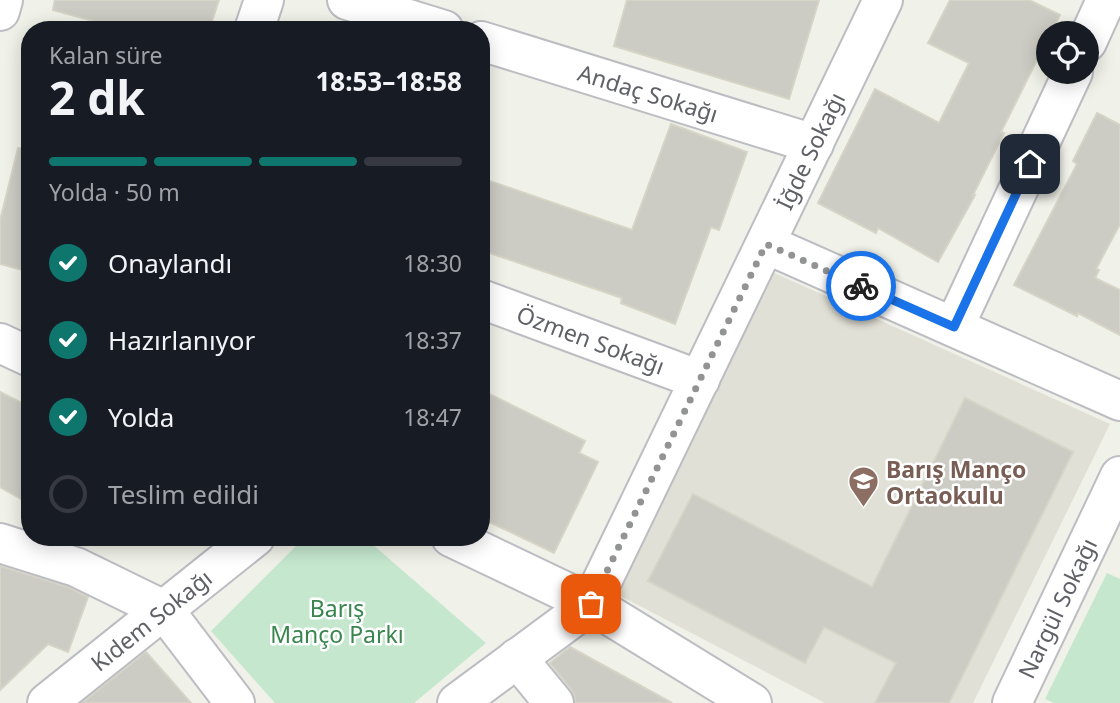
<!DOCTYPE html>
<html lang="tr">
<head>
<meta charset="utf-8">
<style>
  body { margin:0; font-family:"Noto Sans",sans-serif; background:#20242c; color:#f1f3f6; height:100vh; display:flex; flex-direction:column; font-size:26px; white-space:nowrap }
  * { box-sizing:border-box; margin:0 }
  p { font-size:23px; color:#9ea1a6 }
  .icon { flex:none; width:38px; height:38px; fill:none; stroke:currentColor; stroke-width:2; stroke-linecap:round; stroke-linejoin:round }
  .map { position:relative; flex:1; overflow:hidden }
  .details { position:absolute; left:21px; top:21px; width:469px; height:525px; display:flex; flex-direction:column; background:#171b24; border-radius:28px; box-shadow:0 4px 18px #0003 }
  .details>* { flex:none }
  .fabs { position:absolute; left:1036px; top:21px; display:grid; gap:14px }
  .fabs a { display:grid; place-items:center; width:63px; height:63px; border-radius:50%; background:#171b24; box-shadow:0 4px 18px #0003; font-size:35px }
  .pin { position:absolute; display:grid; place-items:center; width:60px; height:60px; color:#fff; margin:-30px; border-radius:14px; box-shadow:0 4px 10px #0006 }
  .courier { position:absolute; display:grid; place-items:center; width:70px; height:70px; margin:-35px; border:5px solid #1a73e8; border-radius:50%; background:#fff; color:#222; box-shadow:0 2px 9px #0007 }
  .summary em { font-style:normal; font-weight:700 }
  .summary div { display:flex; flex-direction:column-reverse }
  .summary { display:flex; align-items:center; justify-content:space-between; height:119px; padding:0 28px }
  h1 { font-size:46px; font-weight:700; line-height:52px }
  .bar { display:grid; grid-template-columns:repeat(4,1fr); gap:10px 7px; align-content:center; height:84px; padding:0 28px }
  .bar i { height:9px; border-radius:5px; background:#363941 }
  .bar .current { background:#0f766e }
  .bar p { grid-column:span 4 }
  ol { padding:0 28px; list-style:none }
  li { display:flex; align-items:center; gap:21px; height:77px }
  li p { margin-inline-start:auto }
  li .icon { padding:7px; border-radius:50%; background:#0f766e; color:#fff; stroke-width:4 }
  li:last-child { color:#9ea1a6 }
  li i { width:38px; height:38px; border:4px solid #363941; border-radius:50% }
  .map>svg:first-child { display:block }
</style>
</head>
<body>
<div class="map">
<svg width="1120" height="703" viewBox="0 0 1120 703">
  <rect width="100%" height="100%" fill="#f0f1e8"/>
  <!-- education -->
  <polygon fill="#e0e0d6" points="770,271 1110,424 973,703 825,703 617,594"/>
  <!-- green -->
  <g fill="#c5e7ce">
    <polygon points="305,537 364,537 486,643 414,703 275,703 211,631"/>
    <polygon points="1107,573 1120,579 1120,703 1054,703 1045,699"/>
  </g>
  <!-- building -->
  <g fill="#cccbc4" stroke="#d5d4c6" stroke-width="2">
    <polygon points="55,0 219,0 209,30 126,30 53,10"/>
    <polygon points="627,0 819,0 789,99 614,46"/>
    <polygon points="950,0 1029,0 1060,15 1051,33 1048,33 1048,38 1001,132 1004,133 973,195 975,195 938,262 878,228 876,233 818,203 875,89 939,123 969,63 928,43"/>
    <polygon points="1097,113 1120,125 1120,224 1096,269 1099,270 1095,278 1120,290 1120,335 1078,313 1077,316 1014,285 1077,164 1073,161"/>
    <polygon points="671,124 747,152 719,230 711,227 675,324 621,303 622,298 481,250 481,178 632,230"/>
    <polygon points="18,148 30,149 30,272 0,264 0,221"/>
    <polygon points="481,390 585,441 579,453 598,462 554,553 481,518"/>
    <polygon points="0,392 30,407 30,504 0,487"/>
    <polygon points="965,398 1073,452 949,703 875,703 896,663 824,627 805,663 648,581 693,494 872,587"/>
    <polygon points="0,566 68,587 88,597 68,652 48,644 0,690"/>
    <polygon points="570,647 672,703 575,703 575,699 571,689 550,663"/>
    <polygon points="146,652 191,703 82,703"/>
  </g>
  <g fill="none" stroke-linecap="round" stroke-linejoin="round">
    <defs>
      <g id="minor">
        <polyline points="347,0 444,30"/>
        <polyline points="0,11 3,0"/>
        <polyline points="254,30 264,0"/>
        <path id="s1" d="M481,41L814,144"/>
        <polyline points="1087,42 1106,0"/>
        <polyline points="766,244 1120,401"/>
        <path id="s2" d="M481,299L700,380"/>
        <polyline points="954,327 1073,72"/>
        <polyline points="0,343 30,357"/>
        <polyline points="451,537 591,604 752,703"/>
        <polyline points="0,543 76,567 164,610 235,703"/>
        <polyline points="517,658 554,703"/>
        <path id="s3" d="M47,703L255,537"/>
        <path id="s4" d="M457,703L591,604L883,0"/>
        <path id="s5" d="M1012,703L1120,476"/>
      </g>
    </defs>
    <!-- minor casing -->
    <use href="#minor" stroke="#bcbdc3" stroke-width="42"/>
    <!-- minor -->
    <use href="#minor" stroke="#fff" stroke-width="38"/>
  </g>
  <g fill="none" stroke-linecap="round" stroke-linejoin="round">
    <!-- done -->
    <polyline stroke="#929394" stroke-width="7" stroke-dasharray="0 12.6" points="591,604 766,244 861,286"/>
    <!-- route -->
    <polyline stroke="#1a73e8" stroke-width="9" points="861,286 954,327 1030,164"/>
  </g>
  <!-- icons -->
  <defs>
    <symbol id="school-pin" viewBox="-11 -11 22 30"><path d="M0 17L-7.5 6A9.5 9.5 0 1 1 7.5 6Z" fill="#8d6e63" stroke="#fff"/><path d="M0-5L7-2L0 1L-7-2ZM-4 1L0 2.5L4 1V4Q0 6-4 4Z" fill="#fff"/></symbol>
  </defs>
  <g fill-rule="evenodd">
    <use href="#school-pin" x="846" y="464" width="35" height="47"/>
  </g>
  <g text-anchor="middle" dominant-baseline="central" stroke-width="5" stroke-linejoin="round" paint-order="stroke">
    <!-- street labels -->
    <g font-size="23" fill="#5f6167" stroke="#fff">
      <text stroke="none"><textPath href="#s1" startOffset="175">Andaç Sokağı</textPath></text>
      <text stroke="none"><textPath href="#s4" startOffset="670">İğde Sokağı</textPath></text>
      <text stroke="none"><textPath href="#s2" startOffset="117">Özmen Sokağı</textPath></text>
      <text stroke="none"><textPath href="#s5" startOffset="105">Nargül Sokağı</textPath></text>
      <text stroke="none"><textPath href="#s3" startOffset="133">Kıdem Sokağı</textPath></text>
    </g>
    <!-- education labels -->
    <g font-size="23" font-weight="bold" fill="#785e54" stroke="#fff" text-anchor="start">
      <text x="886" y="469">Barış Manço<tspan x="886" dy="26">Ortaokulu</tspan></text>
    </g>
    <!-- park labels -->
    <g font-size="23" fill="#38854e" stroke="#fff">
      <text x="337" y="608">Barış<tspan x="337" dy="26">Manço Parkı</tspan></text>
    </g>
  </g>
</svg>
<div class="fabs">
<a><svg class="icon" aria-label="locate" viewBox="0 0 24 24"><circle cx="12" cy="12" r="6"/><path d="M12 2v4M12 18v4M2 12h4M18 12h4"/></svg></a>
</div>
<div class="pin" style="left:591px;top:604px;background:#ea580c"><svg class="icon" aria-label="bag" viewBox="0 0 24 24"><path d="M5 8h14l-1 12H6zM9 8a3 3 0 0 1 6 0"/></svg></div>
<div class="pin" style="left:1030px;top:164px;background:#1f2937"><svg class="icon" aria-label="home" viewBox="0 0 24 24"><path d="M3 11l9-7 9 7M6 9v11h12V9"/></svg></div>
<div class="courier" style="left:861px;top:286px"><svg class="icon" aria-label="bike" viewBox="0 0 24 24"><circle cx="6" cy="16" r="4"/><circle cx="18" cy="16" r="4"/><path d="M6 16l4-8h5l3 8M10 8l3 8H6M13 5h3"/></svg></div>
<section class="details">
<div class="summary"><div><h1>2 dk</h1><p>Kalan süre</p></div><em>18:53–18:58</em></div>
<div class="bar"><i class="current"></i><i class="current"></i><i class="current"></i><i></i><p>Yolda · 50 m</p></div>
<ol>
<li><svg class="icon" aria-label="check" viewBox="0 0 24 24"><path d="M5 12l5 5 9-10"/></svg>Onaylandı<p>18:30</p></li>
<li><svg class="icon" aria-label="check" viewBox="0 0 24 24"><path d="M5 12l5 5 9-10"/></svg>Hazırlanıyor<p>18:37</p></li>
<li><svg class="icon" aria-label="check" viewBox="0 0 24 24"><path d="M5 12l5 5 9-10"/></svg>Yolda<p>18:47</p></li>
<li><i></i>Teslim edildi</li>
</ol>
</section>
</div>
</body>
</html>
